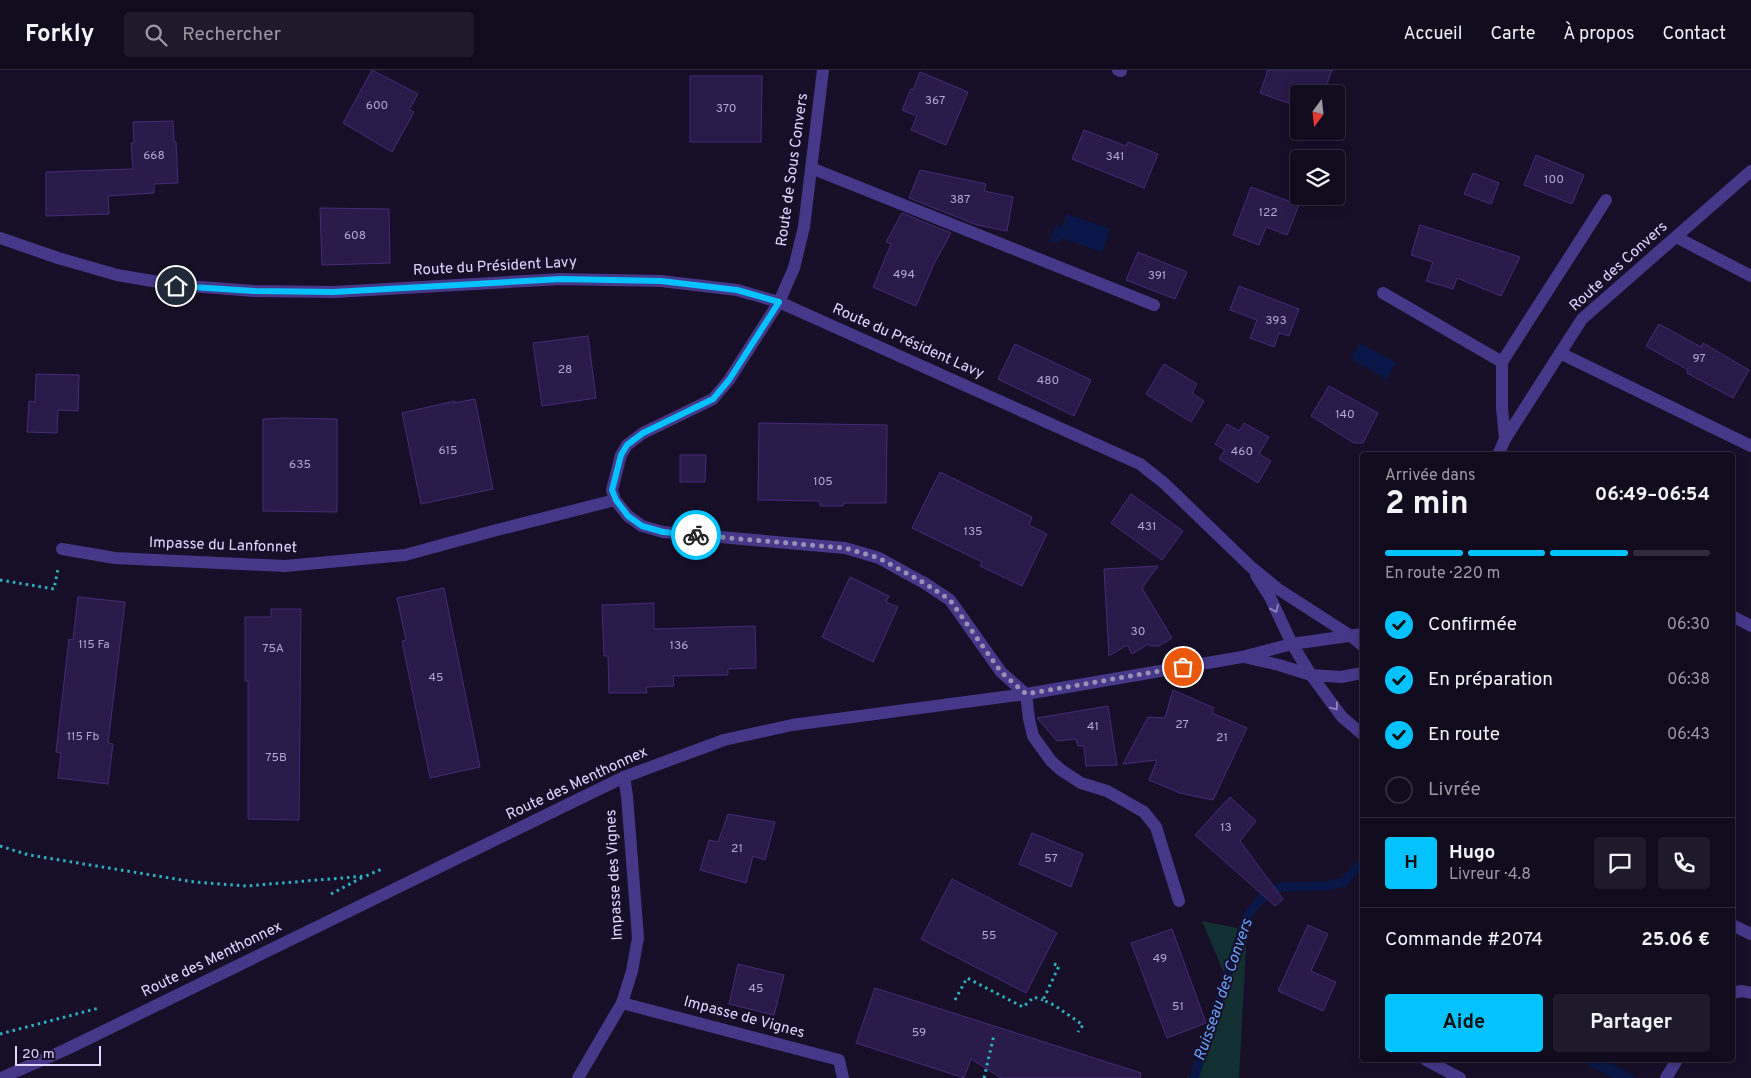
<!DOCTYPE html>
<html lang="fr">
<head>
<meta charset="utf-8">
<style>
  body { margin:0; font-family:Overpass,sans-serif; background:#1e192b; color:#f1f3f6; height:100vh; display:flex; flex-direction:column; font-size:19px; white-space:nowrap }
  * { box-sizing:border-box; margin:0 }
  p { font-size:16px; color:#9c9ba4 }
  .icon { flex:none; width:28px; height:28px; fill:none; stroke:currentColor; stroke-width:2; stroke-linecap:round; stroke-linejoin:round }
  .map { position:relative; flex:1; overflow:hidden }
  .panel { position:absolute; left:1360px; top:382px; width:375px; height:610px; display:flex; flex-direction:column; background:#110b1e; border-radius:5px; box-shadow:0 2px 12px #0003,0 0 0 1px #302b3c }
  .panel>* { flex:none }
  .needle { width:32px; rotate:195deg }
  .fabs { position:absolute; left:1290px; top:15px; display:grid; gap:10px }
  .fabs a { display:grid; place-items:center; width:55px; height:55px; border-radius:5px; background:#110b1e; box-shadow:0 2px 12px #0003,0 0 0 1px #302b3c; font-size:25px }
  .scale { position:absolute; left:15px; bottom:12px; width:86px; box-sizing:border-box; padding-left:5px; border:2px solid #e0d6ff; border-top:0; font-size:14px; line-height:18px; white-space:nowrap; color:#e0d6ff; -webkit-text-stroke:4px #170f28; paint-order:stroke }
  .pin { position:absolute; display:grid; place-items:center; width:42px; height:42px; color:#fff; margin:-21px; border:2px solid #fff; border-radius:50%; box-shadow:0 1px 5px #0007 }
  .courier { position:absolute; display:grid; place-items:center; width:50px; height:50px; margin:-25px; border:4px solid #02c3ff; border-radius:50%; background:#fff; color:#222; box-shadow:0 1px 6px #0007 }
  .overview em { font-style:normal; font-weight:700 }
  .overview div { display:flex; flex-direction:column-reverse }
  .overview { display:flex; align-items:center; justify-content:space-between; height:85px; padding:0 25px }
  h1 { font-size:32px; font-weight:700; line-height:38px }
  .bar { display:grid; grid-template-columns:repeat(4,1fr); gap:8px 5px; align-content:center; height:60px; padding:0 25px }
  .bar i { height:6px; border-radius:4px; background:#302b3c }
  .bar .on { background:#02c3ff }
  .bar p { grid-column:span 4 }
  .line { display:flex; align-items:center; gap:12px; padding:0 25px; border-top:1px solid #302b3c }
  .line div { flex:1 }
  .round { display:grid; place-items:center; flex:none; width:52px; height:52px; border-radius:5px; background:#1e192b }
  ol { padding:0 25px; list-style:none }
  li { display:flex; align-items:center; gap:15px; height:55px }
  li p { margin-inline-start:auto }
  li .icon { padding:5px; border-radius:50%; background:#02c3ff; color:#111; stroke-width:4 }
  li:last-child { color:#9c9ba4 }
  li i { width:28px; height:28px; border:2px solid #302b3c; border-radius:50% }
  .cta { display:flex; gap:10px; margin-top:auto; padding:10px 25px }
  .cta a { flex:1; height:58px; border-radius:5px; background:#02c3ff; color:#111; font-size:20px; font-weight:700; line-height:58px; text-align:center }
  .cta a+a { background:#1e192b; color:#f1f3f6 }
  header { display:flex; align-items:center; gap:30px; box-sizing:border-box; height:70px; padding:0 25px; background:#110b1e; border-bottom:1px solid #302b3c }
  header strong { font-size:24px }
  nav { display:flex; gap:28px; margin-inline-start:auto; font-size:18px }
  .search { width:350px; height:45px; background:#1e192b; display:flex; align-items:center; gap:12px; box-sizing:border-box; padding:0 18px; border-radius:5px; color:#9c9ba4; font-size:19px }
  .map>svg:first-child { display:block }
</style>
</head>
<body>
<header>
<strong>Forkly</strong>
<div class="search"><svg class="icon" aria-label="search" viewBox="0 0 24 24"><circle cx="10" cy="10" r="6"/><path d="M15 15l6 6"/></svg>Rechercher</div>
<nav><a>Accueil</a><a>Carte</a><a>À propos</a><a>Contact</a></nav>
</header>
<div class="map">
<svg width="1751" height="1008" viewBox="0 0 1751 1008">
  <rect width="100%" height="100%" fill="#170f28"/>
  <!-- green -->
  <polygon fill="#122f32" points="1202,851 1247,860 1239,1008 1187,1008 1193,1004 1212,956 1227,910"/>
  <!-- water -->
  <g fill="#081747">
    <polygon points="1067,144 1110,159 1102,182 1061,168 1058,173 1050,171 1056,155 1062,157"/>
    <polygon points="1360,273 1396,293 1387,309 1351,289"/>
    <polygon points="1579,990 1604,990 1635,1006 1633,1008 1613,1008"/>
  </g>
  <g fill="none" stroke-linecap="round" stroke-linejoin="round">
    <!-- stream -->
    <polyline stroke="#081747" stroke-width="9" points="1194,1008 1247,846 1261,829 1279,817 1325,816 1344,812 1362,793"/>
  </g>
  <!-- building -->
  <g fill="#2a1a4a" stroke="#452b77">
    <polygon points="372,0 418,24 409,40 414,42 392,82 343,53"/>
    <polygon points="1268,0 1332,0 1323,24 1299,24 1299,37 1260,23"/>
    <polygon points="920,2 968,22 946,75 911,60 917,46 902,40 911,19 913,20"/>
    <polygon points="690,6 762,6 761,72 690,72"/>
    <polygon points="173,51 174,71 176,72 178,113 154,114 154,123 108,126 109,144 46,146 46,102 133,99 131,73 134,73 133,52"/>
    <polygon points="1084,60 1126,76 1128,72 1158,84 1144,118 1072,89"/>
    <polygon points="1536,85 1584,105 1572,134 1524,115"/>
    <polygon points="920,100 986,114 984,121 1013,127 1007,161 977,155 909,128"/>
    <polygon points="1473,103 1499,113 1491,134 1464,124"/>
    <polygon points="1251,117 1299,135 1287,165 1266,157 1259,175 1233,165"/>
    <polygon points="320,138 389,139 390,193 322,195"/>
    <polygon points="902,143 951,163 934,194 916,236 873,217 891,174 886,172"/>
    <polygon points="1420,155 1520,187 1501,226 1457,208 1453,219 1426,211 1433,192 1411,185"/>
    <polygon points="1138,182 1187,202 1175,229 1126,210"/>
    <polygon points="1239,216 1299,239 1289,266 1279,263 1274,277 1250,268 1257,250 1230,240"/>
    <polygon points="1659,254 1701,277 1703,273 1749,300 1733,328 1687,303 1688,300 1646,276"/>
    <polygon points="588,266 596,328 542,336 533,273"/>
    <polygon points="1015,274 1091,310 1074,346 998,309"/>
    <polygon points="1164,294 1197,314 1192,323 1204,331 1191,352 1146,324"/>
    <polygon points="36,304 79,305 78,341 58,340 57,363 27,362 29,331 35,332"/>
    <polygon points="1329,316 1378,343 1363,373 1354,373 1311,346"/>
    <polygon points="475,329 493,419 421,434 402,343 455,331 454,333"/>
    <polygon points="284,348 337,349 337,442 263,441 263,349"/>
    <polygon points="759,353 887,355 886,433 844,433 843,436 820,436 820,431 758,430"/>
    <polygon points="1244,353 1269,367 1259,384 1271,391 1258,413 1219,389 1225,380 1215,374 1227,354 1239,361"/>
    <polygon points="680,385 706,385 705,412 680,412"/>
    <polygon points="940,402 1032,447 1029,455 1047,464 1022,516 980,496 982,492 912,458"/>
    <polygon points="1131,424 1183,461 1162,490 1111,453"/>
    <polygon points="1158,496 1142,518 1172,568 1159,576 1150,576 1148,574 1132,584 1127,575 1109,586 1104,499"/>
    <polygon points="850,507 889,526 886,532 898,537 873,592 822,567"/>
    <polygon points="444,518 480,697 430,708 402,571 406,570 397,528"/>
    <polygon points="78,527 125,532 108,673 113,674 108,714 58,708 61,683 56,682 69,569 73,570"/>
    <polygon points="654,533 654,559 755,556 756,598 728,599 728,605 673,606 674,616 646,617 647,623 609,623 608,586 604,586 602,535"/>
    <polygon points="271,539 301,539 299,750 248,749 248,611 245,611 245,547 271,547"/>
    <polygon points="1173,620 1214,638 1212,643 1247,658 1213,730 1180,723 1149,710 1157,690 1123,694 1148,647 1165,648"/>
    <polygon points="1108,636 1117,695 1086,696 1084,676 1078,676 1076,669 1057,671 1037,648"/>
    <polygon points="1230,727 1256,751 1240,771 1283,829 1275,836 1195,765"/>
    <polygon points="728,744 775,752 765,790 753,786 746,813 700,800 709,770 718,772"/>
    <polygon points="1032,763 1083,784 1071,817 1019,794"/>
    <polygon points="952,809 1057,863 1026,923 921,869"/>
    <polygon points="1308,855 1328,864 1311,901 1336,912 1323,941 1278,921"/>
    <polygon points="1172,859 1206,953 1167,968 1131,873"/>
    <polygon points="738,894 784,905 774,945 729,934"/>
    <polygon points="875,918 1141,1003 1140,1008 1001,1008 971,989 964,1008 856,973"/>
  </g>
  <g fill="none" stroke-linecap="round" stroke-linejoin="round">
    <!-- path -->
    <g stroke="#2bb2be" stroke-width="3" stroke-dasharray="2.5 4" stroke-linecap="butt">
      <polyline points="0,510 54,519 58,499"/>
      <polyline points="0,776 29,785 194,812 246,816 366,806 384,798"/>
      <polyline points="331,824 363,807"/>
      <polyline points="1054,894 1059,896 1043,930 1054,935 1083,955 1078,962"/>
      <polyline points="955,930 967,908 1023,937 1034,927 1043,930"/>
      <polyline points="0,964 99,938"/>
      <polyline points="984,1008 994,965"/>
    </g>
    <!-- minor -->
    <g stroke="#463889" stroke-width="12">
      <polyline points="823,0 804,157 794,198 779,232 729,310 713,329 643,363 627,375 621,385 612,420 615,430 628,446 642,456 663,462 845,478 879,488 926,514 950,530 1001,602 1026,624 1029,649 1033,666 1051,691 1061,700 1081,713 1107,721 1144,742 1156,757 1179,831"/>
      <polyline points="1118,0 1121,1"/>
      <polyline points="811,98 1154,235"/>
      <polyline points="1676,167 1751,206"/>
      <polyline points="0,168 58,188 117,205 176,215 254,221 334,222 561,209 661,211 737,220 779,232 1140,394 1164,413 1251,497 1278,519 1351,566 1362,575"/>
      <polyline points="1383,223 1502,292 1502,338 1505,369"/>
      <polyline points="1560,283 1751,376"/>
      <polyline points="1502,292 1606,130"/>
      <polyline points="1498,385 1505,369 1582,249 1751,101"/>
      <polyline points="62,479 115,488 285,496 405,485 493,461 615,430"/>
      <polyline points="1256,505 1270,527 1292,574 1311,605 1342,647 1362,664"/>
      <polyline points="1732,546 1751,556"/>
      <polyline points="1244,587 1279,595 1311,605 1341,607 1362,603"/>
      <polyline points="1732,855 1751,864"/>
      <polyline points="1732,923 1742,921 1751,923"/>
      <polyline points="622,933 839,990 843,1008"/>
      <polyline points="1426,990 1460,1008"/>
      <polyline points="1,1008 67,979 624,707 724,670 792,655 1026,624 1242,587 1292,574 1362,564"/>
      <polyline points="578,1008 622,933 632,901 638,868 627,726 624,707"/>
      <polyline points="1666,1008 1677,990"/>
    </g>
  </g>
  <!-- one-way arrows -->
  <defs><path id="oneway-chevron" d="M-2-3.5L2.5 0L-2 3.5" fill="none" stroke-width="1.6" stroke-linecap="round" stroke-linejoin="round" transform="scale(1.25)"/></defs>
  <g stroke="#8b7fbe">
    <use href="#oneway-chevron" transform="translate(1275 539) rotate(65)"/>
    <use href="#oneway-chevron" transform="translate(1335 637) rotate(53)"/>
  </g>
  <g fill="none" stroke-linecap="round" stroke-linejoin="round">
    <!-- done -->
    <polyline stroke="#9a90b4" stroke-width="5" stroke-dasharray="0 9" points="696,465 845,478 879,488 926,514 950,530 1001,602 1026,624 1183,597"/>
    <!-- route -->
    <polyline stroke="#02c3ff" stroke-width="6" points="176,216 254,221 334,222 561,209 661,211 737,220 779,232 729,310 713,329 643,363 627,375 621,385 612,420 616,430 628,446 642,456 663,462 696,465"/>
  </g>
  <g text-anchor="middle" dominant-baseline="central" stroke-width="4" stroke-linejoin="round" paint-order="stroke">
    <!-- number labels -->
    <g font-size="12" fill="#b2a7d2">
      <text x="935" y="31">367</text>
      <text x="377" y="36">600</text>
      <text x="726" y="39">370</text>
      <text x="154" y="86">668</text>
      <text x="1115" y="87">341</text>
      <text x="1554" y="110">100</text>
      <text x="960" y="130">387</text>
      <text x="1268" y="143">122</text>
      <text x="355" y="166">608</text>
      <text x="904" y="205">494</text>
      <text x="1157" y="206">391</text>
      <text x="1276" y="251">393</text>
      <text x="1699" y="289">97</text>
      <text x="565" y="300">28</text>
      <text x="1048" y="311">480</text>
      <text x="1345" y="345">140</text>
      <text x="448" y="381">615</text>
      <text x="1242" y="382">460</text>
      <text x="300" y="395">635</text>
      <text x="823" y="412">105</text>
      <text x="1147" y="457">431</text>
      <text x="973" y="462">135</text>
      <text x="1138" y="562">30</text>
      <text x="94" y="575">115 Fa</text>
      <text x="679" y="576">136</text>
      <text x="273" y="579">75A</text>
      <text x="436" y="608">45</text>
      <text x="1182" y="655">27</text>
      <text x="1093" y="657">41</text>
      <text x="83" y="667">115 Fb</text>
      <text x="1222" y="668">21</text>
      <text x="276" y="688">75B</text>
      <text x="1226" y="758">13</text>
      <text x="737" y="779">21</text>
      <text x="1051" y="789">57</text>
      <text x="989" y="866">55</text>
      <text x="1160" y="889">49</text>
      <text x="756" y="919">45</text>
      <text x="1178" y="937">51</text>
      <text x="919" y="963">59</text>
    </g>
    <!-- street labels -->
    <g font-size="15" fill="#e0d6ff" stroke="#170f28">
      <text transform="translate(793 100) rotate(-82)">Route de Sous Convers</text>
      <text transform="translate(495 197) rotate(-3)">Route du Président Lavy</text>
      <text transform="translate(1619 197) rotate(-42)">Route des Convers</text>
      <text transform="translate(908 272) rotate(24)">Route du Président Lavy</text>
      <text transform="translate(223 476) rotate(2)">Impasse du Lanfonnet</text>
      <text transform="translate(577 714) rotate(-25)">Route des Menthonnex</text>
      <text transform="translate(615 805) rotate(-93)">Impasse des Vignes</text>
      <text transform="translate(212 890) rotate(-26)">Route des Menthonnex</text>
      <text transform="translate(744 948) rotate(15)">Impasse de Vignes</text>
    </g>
    <!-- water labels -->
    <g font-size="16" font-style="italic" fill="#64a2ff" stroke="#170f28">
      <text transform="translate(1224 920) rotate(-71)">Ruisseau des Convers</text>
    </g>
  </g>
</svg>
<div class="fabs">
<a><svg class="needle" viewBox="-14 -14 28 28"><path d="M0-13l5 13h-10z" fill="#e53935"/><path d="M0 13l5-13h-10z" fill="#9c9ba4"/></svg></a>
<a><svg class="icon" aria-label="layers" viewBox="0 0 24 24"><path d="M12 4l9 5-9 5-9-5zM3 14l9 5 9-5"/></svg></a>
</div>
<div class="scale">20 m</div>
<div class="pin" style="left:1183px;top:597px;background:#ea580c"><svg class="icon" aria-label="bag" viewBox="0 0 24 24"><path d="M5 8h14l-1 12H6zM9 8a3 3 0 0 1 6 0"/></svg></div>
<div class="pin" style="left:176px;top:216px;background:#1f2937"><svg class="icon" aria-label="home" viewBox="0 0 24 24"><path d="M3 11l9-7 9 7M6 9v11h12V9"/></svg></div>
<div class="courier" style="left:696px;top:465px"><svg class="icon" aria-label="bike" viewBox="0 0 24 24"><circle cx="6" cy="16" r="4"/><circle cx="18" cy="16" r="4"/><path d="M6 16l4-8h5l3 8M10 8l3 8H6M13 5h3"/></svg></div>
<section class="panel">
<div class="overview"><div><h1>2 min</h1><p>Arrivée dans</p></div><em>06:49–06:54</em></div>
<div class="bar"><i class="on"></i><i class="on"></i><i class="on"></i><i></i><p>En route · 220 m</p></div>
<ol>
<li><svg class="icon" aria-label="check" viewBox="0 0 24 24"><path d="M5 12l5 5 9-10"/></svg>Confirmée<p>06:30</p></li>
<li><svg class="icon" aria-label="check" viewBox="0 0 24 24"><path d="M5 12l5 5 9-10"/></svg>En préparation<p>06:38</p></li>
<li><svg class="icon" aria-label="check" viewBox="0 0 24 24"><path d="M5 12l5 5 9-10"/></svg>En route<p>06:43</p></li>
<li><i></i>Livrée</li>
</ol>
<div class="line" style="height:90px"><b class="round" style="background:#02c3ff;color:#111">H</b><div><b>Hugo</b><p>Livreur · 4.8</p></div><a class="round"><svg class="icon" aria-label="chat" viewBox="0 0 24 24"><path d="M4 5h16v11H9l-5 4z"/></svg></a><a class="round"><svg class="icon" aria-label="phone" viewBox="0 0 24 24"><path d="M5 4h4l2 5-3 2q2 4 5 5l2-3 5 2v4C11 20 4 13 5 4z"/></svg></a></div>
<div class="line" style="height:65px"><div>Commande #2074</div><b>25.06 €</b></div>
<div class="cta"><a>Aide</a><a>Partager</a></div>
</section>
</div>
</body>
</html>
